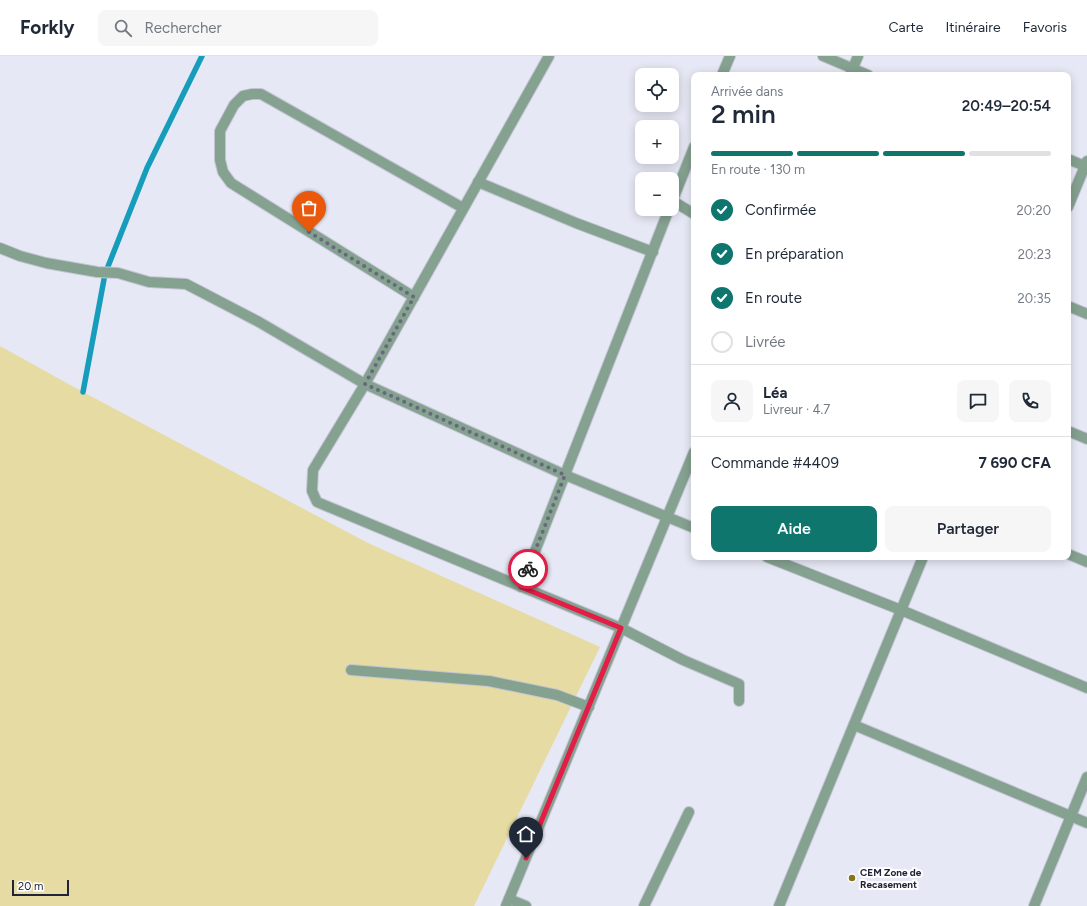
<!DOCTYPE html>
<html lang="fr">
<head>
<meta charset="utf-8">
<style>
  body { margin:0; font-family:Figtree,sans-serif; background:#f6f6f7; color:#1f2937; height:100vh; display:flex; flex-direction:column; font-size:15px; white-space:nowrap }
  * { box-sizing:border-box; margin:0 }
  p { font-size:13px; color:#747a83 }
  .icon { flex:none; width:22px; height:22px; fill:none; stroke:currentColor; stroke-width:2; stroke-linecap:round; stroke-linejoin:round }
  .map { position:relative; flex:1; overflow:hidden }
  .sheet { position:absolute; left:691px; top:16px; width:380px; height:488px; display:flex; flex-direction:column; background:#fff; border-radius:8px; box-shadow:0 2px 10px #0003 }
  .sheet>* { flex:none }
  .fabs { position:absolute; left:635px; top:12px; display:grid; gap:8px }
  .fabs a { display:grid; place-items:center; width:44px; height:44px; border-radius:8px; background:#fff; box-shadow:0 2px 10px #0003; font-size:20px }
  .scale { position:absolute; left:12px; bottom:10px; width:57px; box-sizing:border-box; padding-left:4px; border:2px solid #21233a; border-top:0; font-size:11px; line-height:14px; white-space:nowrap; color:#21233a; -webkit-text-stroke:3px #fff; paint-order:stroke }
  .pin { position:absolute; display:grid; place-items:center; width:34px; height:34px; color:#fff; margin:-41px -17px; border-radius:50% 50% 50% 0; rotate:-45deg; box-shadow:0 0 4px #0007 }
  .pin .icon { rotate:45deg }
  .courier { position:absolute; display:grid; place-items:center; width:40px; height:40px; margin:-20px; border:3px solid #e11d48; border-radius:50%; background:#fff; color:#222; box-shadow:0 1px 5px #0007 }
  .summary em { font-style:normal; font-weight:600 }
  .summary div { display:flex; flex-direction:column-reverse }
  .summary { display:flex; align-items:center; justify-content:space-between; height:68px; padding:0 20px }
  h1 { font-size:26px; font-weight:600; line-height:30px }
  .bar { display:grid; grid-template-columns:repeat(4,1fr); gap:6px 4px; align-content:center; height:48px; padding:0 20px }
  .bar i { height:5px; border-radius:3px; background:#e0e1e3 }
  .bar .on { background:#0f766e }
  .bar p { grid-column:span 4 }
  .line { display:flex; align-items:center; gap:10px; padding:0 20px; border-top:1px solid #e0e1e3 }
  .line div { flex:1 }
  .round { display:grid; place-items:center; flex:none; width:42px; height:42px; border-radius:8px; background:#f6f6f7 }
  ol { padding:0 20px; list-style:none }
  li { display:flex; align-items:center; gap:12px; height:44px }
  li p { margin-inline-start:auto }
  li .icon { padding:4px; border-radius:50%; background:#0f766e; color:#fff; stroke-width:4 }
  li:last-child { color:#747a83 }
  li i { width:22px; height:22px; border:2px solid #e0e1e3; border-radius:50% }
  .button { display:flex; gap:8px; margin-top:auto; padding:8px 20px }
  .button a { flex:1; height:46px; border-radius:8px; background:#0f766e; color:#fff; font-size:16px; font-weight:600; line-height:46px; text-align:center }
  .button a+a { background:#f6f6f7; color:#1f2937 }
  header { display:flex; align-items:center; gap:24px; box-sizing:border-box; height:56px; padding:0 20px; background:#fff; border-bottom:1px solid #e0e1e3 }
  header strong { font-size:19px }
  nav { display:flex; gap:22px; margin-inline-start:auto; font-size:14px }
  .search { width:280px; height:36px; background:#f6f6f7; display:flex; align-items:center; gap:10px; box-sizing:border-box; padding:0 14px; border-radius:8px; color:#747a83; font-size:15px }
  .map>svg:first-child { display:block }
</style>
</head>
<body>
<header>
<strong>Forkly</strong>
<div class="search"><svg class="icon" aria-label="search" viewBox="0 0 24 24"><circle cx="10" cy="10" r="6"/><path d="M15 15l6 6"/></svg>Rechercher</div>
<nav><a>Carte</a><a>Itinéraire</a><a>Favoris</a></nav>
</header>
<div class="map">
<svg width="1087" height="850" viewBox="0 0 1087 850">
  <rect width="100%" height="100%" fill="#e6e8f5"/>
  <!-- green -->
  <polygon fill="#e6dba2" points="0,290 83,336 368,487 600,591 474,850 0,850"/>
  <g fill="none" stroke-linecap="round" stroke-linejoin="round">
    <!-- stream -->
    <polyline stroke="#159dbb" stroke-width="5.5" points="83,336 105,218 147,112 202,0"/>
    <defs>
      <polyline id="lane" points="351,614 489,625 557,639 589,651"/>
      <g id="street">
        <polyline points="549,0 365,328 313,414 312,435 317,446 621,572 683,604 739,628 739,645"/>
        <polyline points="823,0 868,19"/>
        <polyline points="722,19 730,0"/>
        <polyline points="850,19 858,0"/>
        <polyline points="1068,103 1087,111"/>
        <polyline points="478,126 576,167 653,196"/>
        <polyline points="673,145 694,158"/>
        <polyline points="672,146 694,91"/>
        <polyline points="1068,151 1087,105"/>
        <polyline points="0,192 20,200 46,207 97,216 118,217 149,226 186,228 259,266 365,328 565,419 694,472"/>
        <polyline points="414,241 231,127 223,116 220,104 220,75 234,49 243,40 252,38 261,38 463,152"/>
        <polyline points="1068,250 1087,258"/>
        <polyline points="1068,375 1087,383"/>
        <polyline points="1068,498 1087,506"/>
        <polyline points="767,501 901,554 1087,632"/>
        <polyline points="521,531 669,153"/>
        <polyline points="854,669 1087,767"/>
        <polyline points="509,843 526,850"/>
        <polyline points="506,850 694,396"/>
        <polyline points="644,850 689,756"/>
        <polyline points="779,850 923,501"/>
        <polyline points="1034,850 1087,721"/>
      </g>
    </defs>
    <!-- lane casing -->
    <use href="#lane" stroke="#c3c5d3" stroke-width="12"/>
    <!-- street casing -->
    <use href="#street" stroke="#c3c5d3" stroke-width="12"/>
    <!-- lane -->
    <use href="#lane" stroke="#85a190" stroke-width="10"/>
    <!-- street -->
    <use href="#street" stroke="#85a190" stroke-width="10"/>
  </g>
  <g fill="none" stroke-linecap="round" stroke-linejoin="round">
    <!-- done -->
    <polyline stroke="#66687b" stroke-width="4" stroke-dasharray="0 7.2" points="309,176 414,241 365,328 565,419 528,513"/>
    <!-- route -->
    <polyline stroke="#e11d48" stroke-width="5" points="526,802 621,572 521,531 528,513"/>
  </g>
  <!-- markers -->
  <circle fill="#857518" stroke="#fff" stroke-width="1.5" cx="852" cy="822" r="4"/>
  <g text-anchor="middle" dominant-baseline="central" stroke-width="4" stroke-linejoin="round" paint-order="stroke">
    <!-- poi labels -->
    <g font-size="10" font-weight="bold" fill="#21233a" stroke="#fff" text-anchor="start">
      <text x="860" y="816">CEM Zone de<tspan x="860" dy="12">Recasement</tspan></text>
    </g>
  </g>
</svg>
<div class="fabs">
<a><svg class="icon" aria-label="locate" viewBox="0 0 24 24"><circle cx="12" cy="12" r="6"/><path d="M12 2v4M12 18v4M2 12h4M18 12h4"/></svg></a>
<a>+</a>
<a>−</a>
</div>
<div class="scale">20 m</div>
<div class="pin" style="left:309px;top:176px;background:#ea580c"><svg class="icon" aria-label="bag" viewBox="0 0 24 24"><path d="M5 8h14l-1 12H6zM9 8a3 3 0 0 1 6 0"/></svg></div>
<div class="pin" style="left:526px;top:802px;background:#1f2937"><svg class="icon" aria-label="home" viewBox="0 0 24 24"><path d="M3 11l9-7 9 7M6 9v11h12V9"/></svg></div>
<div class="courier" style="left:528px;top:513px"><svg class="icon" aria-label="bike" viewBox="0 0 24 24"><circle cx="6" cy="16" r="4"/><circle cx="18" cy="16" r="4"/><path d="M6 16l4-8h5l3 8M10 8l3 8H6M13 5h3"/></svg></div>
<section class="sheet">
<div class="summary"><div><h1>2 min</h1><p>Arrivée dans</p></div><em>20:49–20:54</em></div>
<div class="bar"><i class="on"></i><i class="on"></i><i class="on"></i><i></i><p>En route · 130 m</p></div>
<ol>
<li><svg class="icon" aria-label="check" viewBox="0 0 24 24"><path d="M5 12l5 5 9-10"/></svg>Confirmée<p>20:20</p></li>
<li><svg class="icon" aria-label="check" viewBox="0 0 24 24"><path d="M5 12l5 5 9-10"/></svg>En préparation<p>20:23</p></li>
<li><svg class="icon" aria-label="check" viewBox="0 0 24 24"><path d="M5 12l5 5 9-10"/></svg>En route<p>20:35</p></li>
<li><i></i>Livrée</li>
</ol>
<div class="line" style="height:72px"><a class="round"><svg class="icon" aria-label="person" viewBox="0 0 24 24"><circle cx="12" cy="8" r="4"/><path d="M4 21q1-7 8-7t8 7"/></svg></a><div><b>Léa</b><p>Livreur · 4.7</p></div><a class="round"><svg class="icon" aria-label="chat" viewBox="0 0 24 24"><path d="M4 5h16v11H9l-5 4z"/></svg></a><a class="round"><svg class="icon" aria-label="phone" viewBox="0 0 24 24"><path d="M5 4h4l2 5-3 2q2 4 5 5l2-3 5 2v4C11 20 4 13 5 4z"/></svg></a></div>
<div class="line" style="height:52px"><div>Commande #4409</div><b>7 690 CFA</b></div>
<div class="button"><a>Aide</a><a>Partager</a></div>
</section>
</div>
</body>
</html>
